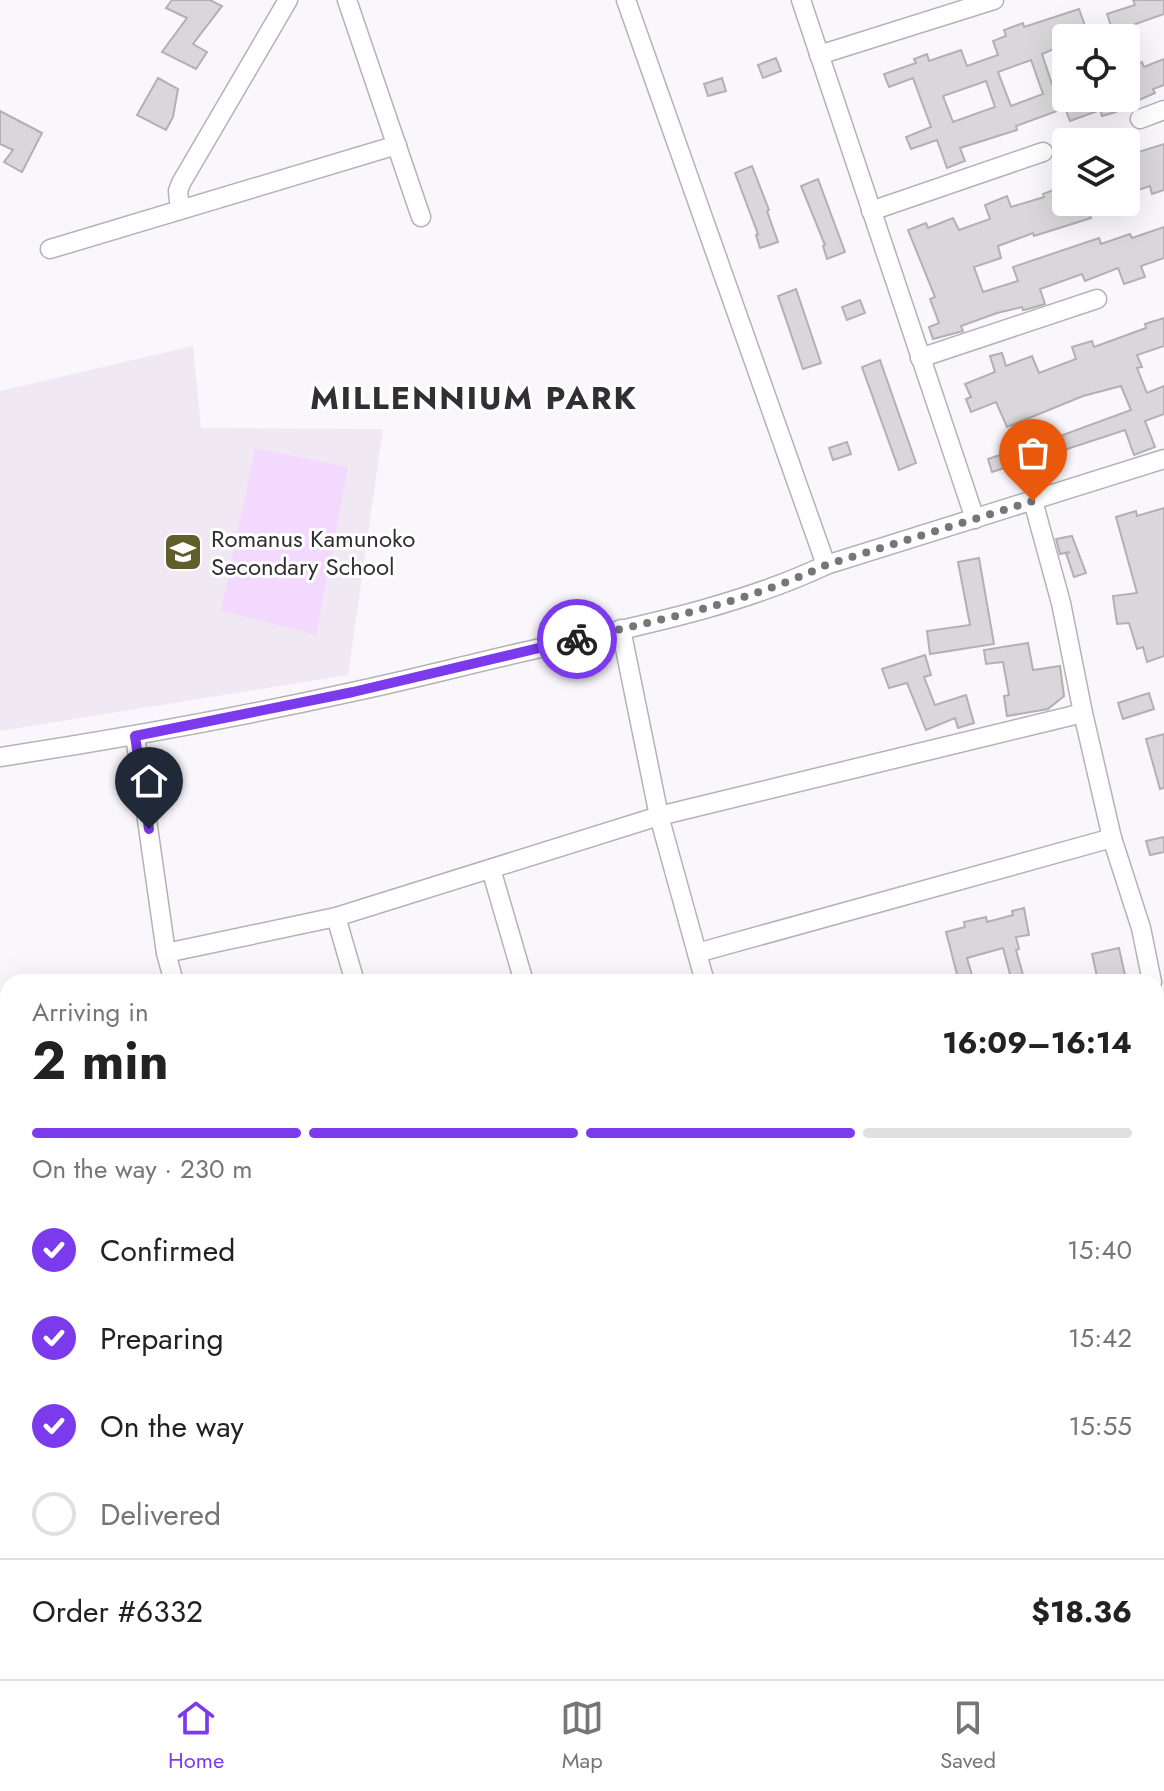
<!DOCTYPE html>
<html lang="en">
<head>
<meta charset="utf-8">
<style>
  body { margin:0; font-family:Jost,sans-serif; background:#f2f2f2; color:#222; height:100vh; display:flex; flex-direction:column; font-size:30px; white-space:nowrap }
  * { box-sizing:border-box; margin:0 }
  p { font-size:26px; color:#767676 }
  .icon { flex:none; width:44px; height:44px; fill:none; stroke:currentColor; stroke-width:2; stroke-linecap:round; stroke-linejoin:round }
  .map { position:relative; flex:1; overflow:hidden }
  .drawer { position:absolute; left:0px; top:974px; width:1164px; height:706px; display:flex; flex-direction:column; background:#fff; border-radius:24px 24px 0 0; box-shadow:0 8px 32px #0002 }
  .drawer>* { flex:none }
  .controls { position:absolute; left:1052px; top:24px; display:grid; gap:16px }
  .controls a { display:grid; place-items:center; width:88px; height:88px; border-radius:8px; background:#fff; box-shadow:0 8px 32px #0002; font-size:40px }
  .pin { position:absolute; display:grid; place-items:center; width:68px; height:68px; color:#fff; margin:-82px -34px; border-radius:50% 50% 50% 0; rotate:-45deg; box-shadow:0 0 8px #0007 }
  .pin .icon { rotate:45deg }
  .courier { position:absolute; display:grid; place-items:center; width:80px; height:80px; margin:-40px; border:6px solid #7c3aed; border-radius:50%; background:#fff; color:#222; box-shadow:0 2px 10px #0007 }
  .headline em { font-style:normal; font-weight:700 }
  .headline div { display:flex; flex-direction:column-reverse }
  .headline { display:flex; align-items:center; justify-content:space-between; height:136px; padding:0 32px }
  h1 { font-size:52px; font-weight:700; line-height:60px }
  .bar { display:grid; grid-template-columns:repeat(4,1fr); gap:12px 8px; align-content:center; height:96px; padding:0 32px }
  .bar i { height:10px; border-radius:6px; background:#e0e0e0 }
  .bar .selected { background:#7c3aed }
  .bar p { grid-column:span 4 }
  .line { display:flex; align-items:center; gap:20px; padding:0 32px; border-top:2px solid #e0e0e0 }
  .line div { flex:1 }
  ol { padding:0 32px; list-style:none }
  li { display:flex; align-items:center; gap:24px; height:88px }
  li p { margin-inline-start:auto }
  li .icon { padding:8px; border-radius:50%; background:#7c3aed; color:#fff; stroke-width:4 }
  li:last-child { color:#767676 }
  li i { width:44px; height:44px; border:4px solid #e0e0e0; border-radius:50% }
  .tab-bar { display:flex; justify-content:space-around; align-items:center; height:112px; border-top:2px solid #e0e0e0; background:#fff; font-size:22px; color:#767676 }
  .tab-bar a { display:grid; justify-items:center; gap:4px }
  .tab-bar .selected { color:#7c3aed }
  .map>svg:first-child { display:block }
</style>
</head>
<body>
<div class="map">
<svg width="1164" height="1679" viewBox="0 0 1164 1679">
  <rect width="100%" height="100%" fill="#faf7fc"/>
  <!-- built -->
  <polygon fill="#f0e8f3" points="193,346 201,428 383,429 348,675 0,731 0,391"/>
  <!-- green -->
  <polygon fill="#f4d9fe" points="255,448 348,467 316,635 221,611"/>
  <!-- building -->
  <g fill="#dad7db" stroke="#b3b0b4" stroke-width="2" fill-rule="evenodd">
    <polygon points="172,0 210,0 222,6 193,44 207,52 196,69 162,52 187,18 166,8"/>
    <polygon points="1133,0 1164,0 1164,14 1113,32 1107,14 1135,5"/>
    <path d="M1079,9L1088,34L1077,38H1060L1061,43L1053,46L1054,49L1042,54L1054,90L1066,86V98H1135L1126,77V69L1142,62L1144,67L1164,59V85L1153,89L1155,93L1116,110V112L1102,116L1100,110L1070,121L1065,108L1016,126L1017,130L960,148L965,161L947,168L937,140L911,149L906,137L931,127L913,78L889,87L884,74L916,63L914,59L927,54L929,61L961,50L967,66L998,55L993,41L1006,36L1004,30L1023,23L1024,27ZM1031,60L1043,94L1011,106L998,72ZM986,81L995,107L953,122L943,96Z"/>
    <polygon points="776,58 781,71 763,78 758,65"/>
    <polygon points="158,78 178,89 173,117 166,130 137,115"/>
    <polygon points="722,78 726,91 708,96 704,84"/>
    <polygon points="0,111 42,133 22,172 4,162 13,150 0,144"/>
    <polygon points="1164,144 1164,190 1152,194 1150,186 1126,194 1126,156"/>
    <polygon points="752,166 769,210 767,211 778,242 760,248 756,235 758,234 735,173"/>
    <polygon points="818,179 845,252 827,259 823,246 825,245 801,186"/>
    <polygon points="1066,185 1066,202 1085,202 1091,218 1034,236 1033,233 998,246 1001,258 974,267 983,292 1018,281 1013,267 1099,238 1101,244 1130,234 1132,238 1164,227 1164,258 1141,266 1145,277 1124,284 1118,268 1085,281 1082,274 1040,289 1045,304 1028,309 1023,310 1022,307 997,313 961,326 963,331 933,339 929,327 939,323 930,299 935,297 908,230 926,223 928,228 953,218 959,230 990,219 985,205 1007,196 1011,207 1044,197 1043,194"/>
    <polygon points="796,289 821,363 803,369 778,296"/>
    <polygon points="860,300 865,313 847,320 842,307"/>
    <polygon points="1164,318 1164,346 1137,355 1142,367 1137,368 1147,393 1164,386 1164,414 1145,421 1155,447 1134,455 1125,430 1046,456 1041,443 1131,410 1121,386 1083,396 1007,427 996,402 971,412 966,399 971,397 965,384 995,372 990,356 1002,353 1006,366 1032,356 1039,373 1076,359 1072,347 1092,341 1094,347 1146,328 1145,324"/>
    <polygon points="880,360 916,463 899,470 862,367"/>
    <polygon points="847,442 851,454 833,460 829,448"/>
    <polygon points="1028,446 1033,459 992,472 988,459"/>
    <polygon points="1164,508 1164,656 1147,662 1143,647 1137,649 1129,623 1117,624 1113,596 1137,593 1116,517 1136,511 1137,516"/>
    <polygon points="1072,536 1086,573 1074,577 1066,553 1070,552 1060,554 1056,539"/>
    <polygon points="979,558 994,644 930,654 927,631 970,625 958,562"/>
    <polygon points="1028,643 1033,670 1060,666 1064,696 1048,709 1007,716 1004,696 1009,695 1003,662 986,664 984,650"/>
    <polygon points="925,655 931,675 924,677 935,705 966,695 974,723 958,728 955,718 926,730 907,683 889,688 882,669"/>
    <polygon points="1149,693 1154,709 1123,719 1118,703"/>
    <polygon points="1164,734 1164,788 1160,789 1146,739"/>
    <polygon points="1164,837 1164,852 1150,855 1146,841"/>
    <polygon points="1024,908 1029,935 1016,937 1019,949 1016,950 1025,982 1012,982 1003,948 967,958 974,982 959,982 946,932 965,927 964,922 986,917 987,922 1013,915 1012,911"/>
    <polygon points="1119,948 1125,975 1098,981 1092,954"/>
  </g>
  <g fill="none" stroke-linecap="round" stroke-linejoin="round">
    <defs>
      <g id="minor">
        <polyline points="347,0 421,217"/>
        <polyline points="626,0 826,565"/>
        <polyline points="801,0 975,519"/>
        <polyline points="819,55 994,0"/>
        <polyline points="1140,119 1164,110"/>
        <polyline points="180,210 178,191 181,183 288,0"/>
        <polyline points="871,211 1043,152"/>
        <polyline points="50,249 397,145"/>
        <polyline points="920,358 1097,299"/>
        <polyline points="1033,501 1061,603 1083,713 1112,838 1141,928 1152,982"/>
        <polyline points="621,629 659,816 705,982"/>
        <polyline points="135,736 166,953 174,982"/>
        <path d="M0,757C118,739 235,718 352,692C409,680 466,665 523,652C623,629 733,609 826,565L1164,459"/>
        <polyline points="491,869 524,982"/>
        <polyline points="336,917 355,982"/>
        <polyline points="166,953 336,917 659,816 1083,713"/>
        <polyline points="697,953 1112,838"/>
        <polyline points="0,1032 8,1058"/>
        <polyline points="1156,1127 1164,1124"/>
        <polyline points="1156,1250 1164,1248"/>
        <polyline points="1156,1392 1164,1428"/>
        <polyline points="1156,1465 1164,1462"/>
        <polyline points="0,1629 8,1626"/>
        <polyline points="391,1672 393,1679"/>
        <polyline points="1046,1672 1047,1679"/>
        <polyline points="488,1679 512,1672"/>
      </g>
      <g id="highway">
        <polyline points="1156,1509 1164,1506"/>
        <polyline points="626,1679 648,1672"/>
      </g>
    </defs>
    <!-- minor casing -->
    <use href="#minor" stroke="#b5b2b7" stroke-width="21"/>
    <!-- highway casing -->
    <use href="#highway" stroke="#d6d5d6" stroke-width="31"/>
    <!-- minor -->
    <use href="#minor" stroke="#fff" stroke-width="18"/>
    <!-- highway -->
    <use href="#highway" stroke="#eab6fb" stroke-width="28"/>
  </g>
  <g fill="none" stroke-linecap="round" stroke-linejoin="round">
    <!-- done -->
    <path stroke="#777578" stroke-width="8" stroke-dasharray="0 14.4" d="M577,639C660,620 748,602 826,565L1033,501"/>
    <!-- route -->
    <polyline stroke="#7c3aed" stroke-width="10" points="149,829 135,736 353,692 577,639"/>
  </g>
  <!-- icons -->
  <defs>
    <symbol id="school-square" viewBox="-11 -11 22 22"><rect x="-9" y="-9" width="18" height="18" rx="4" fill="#605f2c" stroke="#fff"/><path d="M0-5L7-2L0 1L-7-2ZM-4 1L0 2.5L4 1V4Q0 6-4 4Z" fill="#fff"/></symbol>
  </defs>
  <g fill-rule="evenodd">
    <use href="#school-square" x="161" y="530" width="44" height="44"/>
  </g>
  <g text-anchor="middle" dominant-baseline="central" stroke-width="6" stroke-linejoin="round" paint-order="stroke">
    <!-- poi labels -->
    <g font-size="24" fill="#312f31" stroke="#fff" text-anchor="start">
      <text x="211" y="538">Romanus Kamunoko<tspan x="211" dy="28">Secondary School</tspan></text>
    </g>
    <!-- district labels -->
    <g font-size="32" font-weight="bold" letter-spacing="2" fill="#312f31" stroke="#fff">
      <text x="474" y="398">MILLENNIUM PARK</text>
    </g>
  </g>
</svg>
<div class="controls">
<a><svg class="icon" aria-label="locate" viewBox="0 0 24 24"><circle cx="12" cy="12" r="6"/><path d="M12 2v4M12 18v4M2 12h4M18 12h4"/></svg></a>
<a><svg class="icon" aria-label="layers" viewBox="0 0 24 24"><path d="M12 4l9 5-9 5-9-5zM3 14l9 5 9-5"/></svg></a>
</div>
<div class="pin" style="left:1033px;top:501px;background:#ea580c"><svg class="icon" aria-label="bag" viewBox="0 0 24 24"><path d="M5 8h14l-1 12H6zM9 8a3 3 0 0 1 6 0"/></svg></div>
<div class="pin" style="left:149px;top:829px;background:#1f2937"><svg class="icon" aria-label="home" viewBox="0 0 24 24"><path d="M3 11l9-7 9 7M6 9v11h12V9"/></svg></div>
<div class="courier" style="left:577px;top:639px"><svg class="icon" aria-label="bike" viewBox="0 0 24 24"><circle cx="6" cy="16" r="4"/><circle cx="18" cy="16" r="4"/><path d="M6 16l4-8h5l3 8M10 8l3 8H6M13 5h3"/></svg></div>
<section class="drawer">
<div class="headline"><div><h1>2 min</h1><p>Arriving in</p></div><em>16:09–16:14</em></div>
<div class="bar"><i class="selected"></i><i class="selected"></i><i class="selected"></i><i></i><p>On the way · 230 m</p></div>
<ol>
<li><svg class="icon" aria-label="check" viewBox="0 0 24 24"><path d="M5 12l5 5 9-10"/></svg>Confirmed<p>15:40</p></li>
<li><svg class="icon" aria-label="check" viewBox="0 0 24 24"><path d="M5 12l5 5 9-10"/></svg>Preparing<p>15:42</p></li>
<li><svg class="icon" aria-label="check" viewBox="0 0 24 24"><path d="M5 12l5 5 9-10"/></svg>On the way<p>15:55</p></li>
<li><i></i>Delivered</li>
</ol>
<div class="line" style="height:104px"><div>Order #6332</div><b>$18.36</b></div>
</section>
</div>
<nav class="tab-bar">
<a class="selected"><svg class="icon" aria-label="home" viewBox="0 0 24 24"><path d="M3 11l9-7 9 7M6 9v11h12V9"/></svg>Home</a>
<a><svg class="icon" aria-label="map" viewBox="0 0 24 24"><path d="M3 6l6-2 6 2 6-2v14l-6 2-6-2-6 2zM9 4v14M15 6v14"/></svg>Map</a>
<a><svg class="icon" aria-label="saved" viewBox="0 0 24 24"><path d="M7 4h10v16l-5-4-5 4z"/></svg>Saved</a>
</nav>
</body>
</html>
